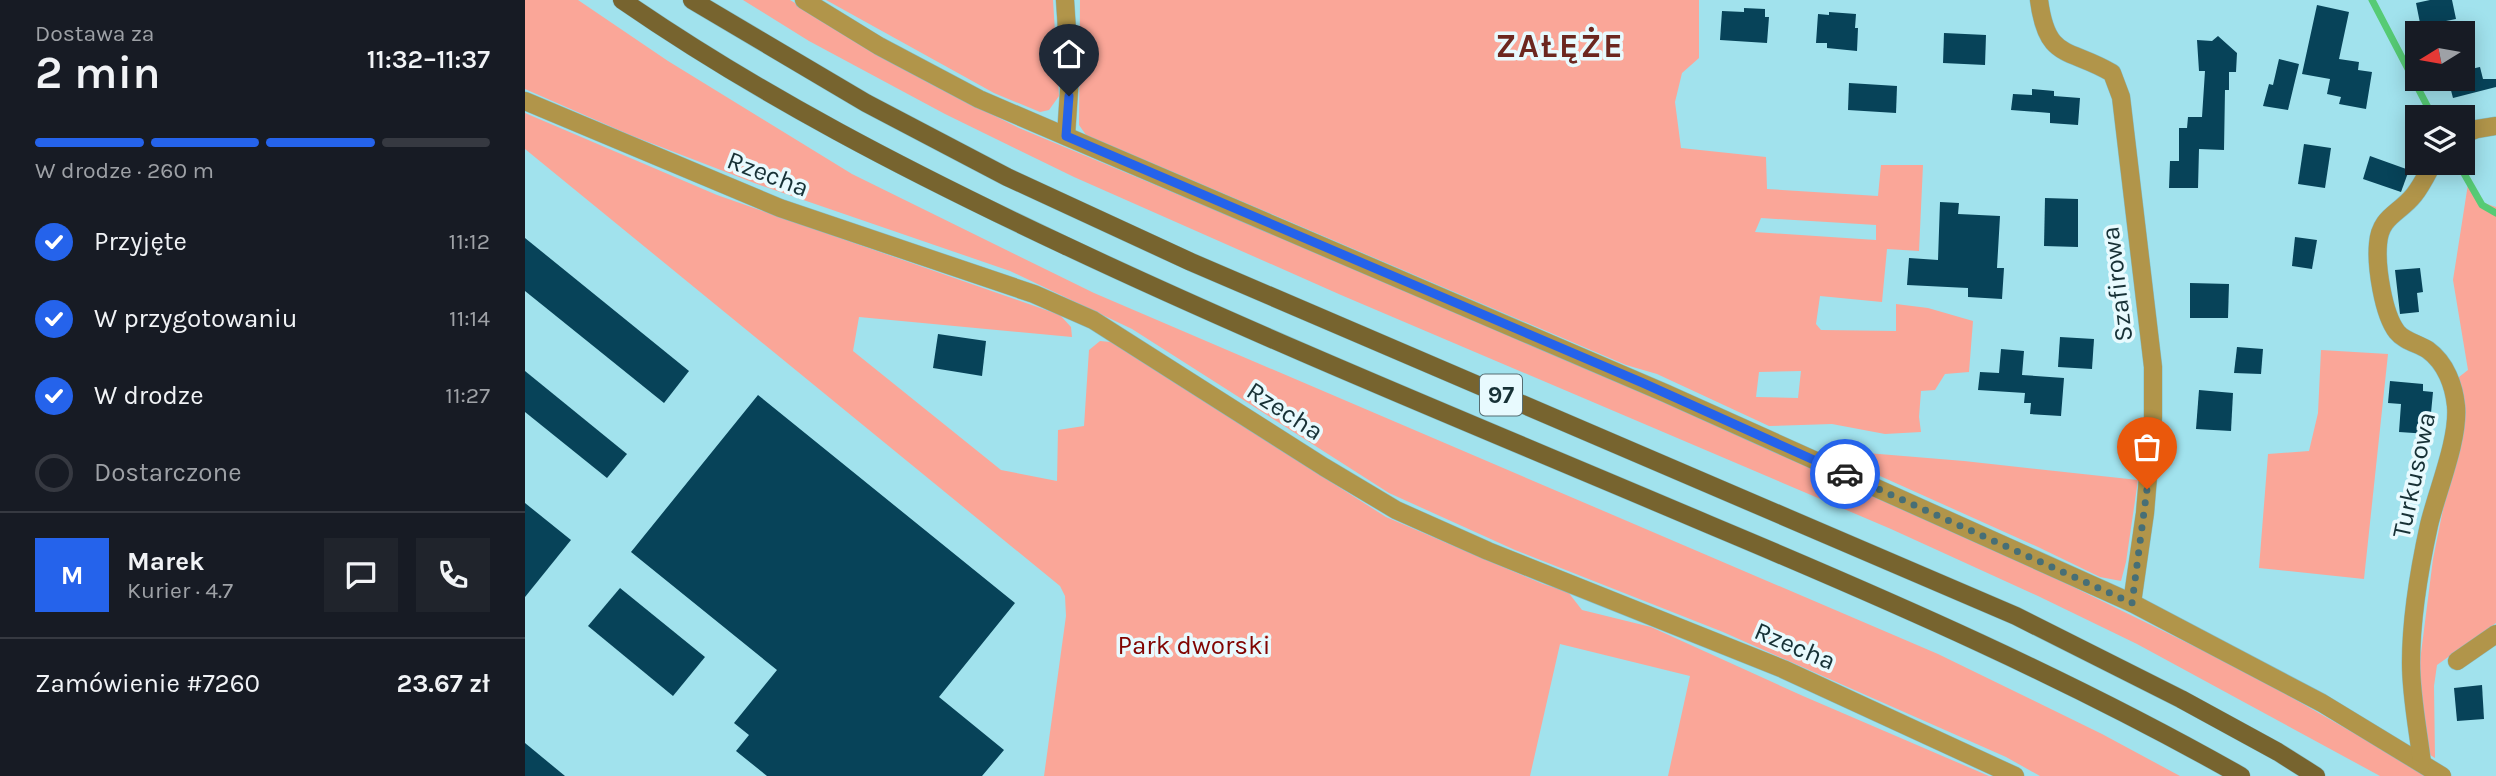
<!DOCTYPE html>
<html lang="pl">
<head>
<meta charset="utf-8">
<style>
  body { margin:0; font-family:Karla,sans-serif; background:#20242c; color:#f1f3f6; height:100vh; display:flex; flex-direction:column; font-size:26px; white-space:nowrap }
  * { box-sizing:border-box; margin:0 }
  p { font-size:23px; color:#9ea1a6 }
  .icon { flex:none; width:38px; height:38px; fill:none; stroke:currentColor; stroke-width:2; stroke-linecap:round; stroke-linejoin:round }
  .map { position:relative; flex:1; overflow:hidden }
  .drawer { display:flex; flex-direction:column; background:#171b24; width:525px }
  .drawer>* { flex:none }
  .needle { width:46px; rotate:259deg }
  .tools { position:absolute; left:1880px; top:21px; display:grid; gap:14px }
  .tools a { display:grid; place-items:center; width:70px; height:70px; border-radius:0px; background:#171b24; box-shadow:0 4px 18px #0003; font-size:35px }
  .pin { position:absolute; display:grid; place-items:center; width:60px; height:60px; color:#fff; margin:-72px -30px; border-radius:50% 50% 50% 0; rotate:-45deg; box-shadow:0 0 7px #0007 }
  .pin .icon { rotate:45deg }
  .courier { position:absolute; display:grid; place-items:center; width:70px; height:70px; margin:-35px; border:5px solid #2563eb; border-radius:50%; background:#fff; color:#222; box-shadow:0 2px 9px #0007 }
  .summary em { font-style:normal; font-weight:600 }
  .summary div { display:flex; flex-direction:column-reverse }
  .summary { display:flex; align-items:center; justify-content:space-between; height:119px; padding:0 35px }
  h1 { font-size:46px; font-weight:600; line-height:52px }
  .bar { display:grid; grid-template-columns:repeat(4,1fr); gap:10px 7px; align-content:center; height:84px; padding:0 35px }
  .bar i { height:9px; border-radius:5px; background:#363941 }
  .bar .on { background:#2563eb }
  .bar p { grid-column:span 4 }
  .line { display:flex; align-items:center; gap:18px; padding:0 35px; border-top:2px solid #363941 }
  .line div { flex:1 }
  .round { display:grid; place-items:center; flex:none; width:74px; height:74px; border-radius:0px; background:#20242c }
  ol { padding:0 35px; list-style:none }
  li { display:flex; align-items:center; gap:21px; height:77px }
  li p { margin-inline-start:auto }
  li .icon { padding:7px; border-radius:50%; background:#2563eb; color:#fff; stroke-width:4 }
  li:last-child { color:#9ea1a6 }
  li i { width:38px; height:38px; border:4px solid #363941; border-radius:50% }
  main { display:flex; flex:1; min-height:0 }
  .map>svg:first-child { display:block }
</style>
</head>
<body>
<main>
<section class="drawer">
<div class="summary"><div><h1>2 min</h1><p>Dostawa za</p></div><em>11:32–11:37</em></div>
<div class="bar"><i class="on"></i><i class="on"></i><i class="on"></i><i></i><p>W drodze · 260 m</p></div>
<ol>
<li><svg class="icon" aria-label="check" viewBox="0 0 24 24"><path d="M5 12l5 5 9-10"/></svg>Przyjęte<p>11:12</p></li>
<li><svg class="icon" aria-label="check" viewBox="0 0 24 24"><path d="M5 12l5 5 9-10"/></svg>W przygotowaniu<p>11:14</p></li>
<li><svg class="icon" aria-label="check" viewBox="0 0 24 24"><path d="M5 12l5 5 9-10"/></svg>W drodze<p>11:27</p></li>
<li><i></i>Dostarczone</li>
</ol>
<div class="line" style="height:126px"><b class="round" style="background:#2563eb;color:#fff">M</b><div><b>Marek</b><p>Kurier · 4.7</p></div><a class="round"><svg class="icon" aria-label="chat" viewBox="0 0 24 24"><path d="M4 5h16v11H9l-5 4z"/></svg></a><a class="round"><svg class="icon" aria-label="phone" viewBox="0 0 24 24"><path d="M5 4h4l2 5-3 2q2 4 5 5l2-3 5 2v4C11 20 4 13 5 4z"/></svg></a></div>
<div class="line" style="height:91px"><div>Zamówienie #7260</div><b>23.67 zł</b></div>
</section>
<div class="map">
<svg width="1971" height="776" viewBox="0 0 1971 776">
  <rect width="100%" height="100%" fill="#a1e2ed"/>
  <!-- green -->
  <g fill="#faa698" fill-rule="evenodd">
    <polygon points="0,0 53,0 143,61 327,174 569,293 1413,654 1577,734 1655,776 1515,776 1481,757 1198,632 990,550 864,493 607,329 485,271 232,184 105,135 0,89"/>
    <polygon points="218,0 265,0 402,82 494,128 1056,363 1475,551 1722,672 1904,776 1855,776 1612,644 1513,596 1366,529 816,295 549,177 420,114 284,41"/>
    <polygon points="301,0 528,0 534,96 524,110 515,112 469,93"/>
    <path d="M555,0H1174V58L1157,73L1150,102L1156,148L1241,157L1242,189L1353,196L1356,165H1398L1394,251L1362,249L1357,302L1295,296L1291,324L1296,330L1371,331V304L1403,308L1448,321L1444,372L1420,374L1410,390L1396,391L1394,417L1396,432L1360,434L1307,424L1244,426L1132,374L1101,365L561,135L554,125ZM1236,218L1351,225V240L1230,232ZM1276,371L1273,398L1231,397L1234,372Z"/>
    <polygon points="0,113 192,195 535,315 546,327 547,337 334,317 328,351 476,470 532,481 533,430 559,426 564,350 575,341 586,342 861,517 1018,584 1043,592 1057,610 1126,627 1278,696 1464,776 1143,776 1165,676 1035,644 1005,776 519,776 541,616 540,596 535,586 0,149"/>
    <polygon points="1943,184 1956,202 1971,207 1971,623 1912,665 1909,686 1910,758 1899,751 1894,669 1908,559 1936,420 1934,377 1943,370 1928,280"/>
    <polygon points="1796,350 1863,354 1839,579 1734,568 1743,454 1784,451 1793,413"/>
    <polygon points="1342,453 1439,461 1613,480 1601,562 1596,581 1575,577 1513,547 1306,454"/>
  </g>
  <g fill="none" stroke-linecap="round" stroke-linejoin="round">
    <!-- stream -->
    <g stroke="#56cb75" stroke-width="7">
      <polyline points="1847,0 1908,117"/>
      <polyline points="1933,163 1957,205 1971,213"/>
    </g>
  </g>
  <!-- building -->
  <g fill="#074359">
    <polygon points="1905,0 1927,0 1931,19 1921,21 1923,29 1897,33 1891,3"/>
    <polygon points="1792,5 1824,12 1814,59 1834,62 1833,70 1847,72 1841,109 1814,104 1816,97 1802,94 1805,79 1777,74"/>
    <polygon points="1219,8 1240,9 1240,17 1244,17 1242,43 1195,40 1197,11 1219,12"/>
    <polygon points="1304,12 1331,14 1330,28 1333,28 1332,51 1302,48 1302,43 1291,43 1293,14 1304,15"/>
    <polygon points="1419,33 1461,35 1460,65 1418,63"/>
    <polygon points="1693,36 1712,53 1711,72 1704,72 1704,90 1700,90 1699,150 1674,149 1673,188 1644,188 1645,161 1654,161 1654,128 1662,128 1663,117 1677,117 1680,71 1674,71 1672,40 1687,41"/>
    <polygon points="1754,59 1774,64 1763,110 1738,106 1744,84 1748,85"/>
    <polygon points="1955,67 1958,79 1971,79 1971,87 1928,98 1923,79 1937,79 1937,71"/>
    <polygon points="1324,83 1372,86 1371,113 1323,110"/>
    <polygon points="1507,89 1529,91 1529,96 1555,98 1553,125 1525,123 1525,113 1486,110 1488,94 1507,95"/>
    <polygon points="1779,144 1806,148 1800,188 1773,184"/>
    <polygon points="1845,156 1884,170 1876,192 1838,179"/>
    <polygon points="1520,198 1553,199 1553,247 1519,246"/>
    <polygon points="1415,202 1434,203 1433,214 1475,216 1472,268 1479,268 1477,299 1443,297 1443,288 1382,285 1384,258 1413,260"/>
    <polygon points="1770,237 1792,240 1787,269 1767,266"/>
    <polygon points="0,238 164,371 139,403 0,291"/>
    <polygon points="1895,268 1898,292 1892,293 1894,312 1875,314 1870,270"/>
    <polygon points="1665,283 1704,284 1703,318 1665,318"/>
    <polygon points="413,334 461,341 457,376 408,368"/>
    <polygon points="1535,337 1569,339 1567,369 1533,367"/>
    <polygon points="1712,347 1738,349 1736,374 1709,373"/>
    <polygon points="1476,349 1499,351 1497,375 1539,378 1536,416 1505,414 1506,403 1499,403 1500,393 1453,390 1455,372 1474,373"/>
    <polygon points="0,371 102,454 82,478 0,412"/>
    <polygon points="1865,381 1898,384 1898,391 1908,392 1904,434 1874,432 1876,404 1863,403"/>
    <polygon points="1674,390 1708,393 1706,431 1671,429"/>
    <polygon points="233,395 490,603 414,697 479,750 457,776 242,776 211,751 224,735 209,723 252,670 106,552"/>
    <polygon points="0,503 46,540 0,597"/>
    <polygon points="95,588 180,657 148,696 63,626"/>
    <polygon points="1957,685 1959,719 1932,721 1929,688"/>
    <polygon points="0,743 40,776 0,776"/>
  </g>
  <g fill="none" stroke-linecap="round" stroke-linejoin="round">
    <defs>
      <g id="street">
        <polyline points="279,0 354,46 454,99 1140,393 1607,603 1797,703 1917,776"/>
        <polyline points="540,0 545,76 541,136"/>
        <path d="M1514,0C1522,61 1543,47 1587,73L1596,97L1628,367V417L1620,513L1607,603"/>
        <polyline points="0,101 255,208 509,294 568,320 799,467 871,510 963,551 1258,669 1490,776"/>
        <polyline points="1937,135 1952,129 1971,126"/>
        <polyline points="1932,661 1971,634"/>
        <path d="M1897,763C1893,730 1886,696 1886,663C1886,621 1895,566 1904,525C1912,491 1934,440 1931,406C1929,386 1921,363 1903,350C1894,344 1879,341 1872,332C1858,314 1851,266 1853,244C1855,216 1874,214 1889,195C1897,185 1902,174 1908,163"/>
      </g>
      <g id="primary">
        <path d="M97,0C236,96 386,173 539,245C751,345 969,433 1185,525C1366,601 1545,679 1716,776"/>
        <polyline points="167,0 341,103 482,177 666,262 1491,616 1656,699 1753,752 1791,776"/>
      </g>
    </defs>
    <!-- street casing -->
    <use href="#street" stroke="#85bfc8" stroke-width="19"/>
    <!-- primary casing -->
    <use href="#primary" stroke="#85bfc8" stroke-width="19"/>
    <!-- street -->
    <use href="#street" stroke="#b1954a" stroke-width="18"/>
    <!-- primary -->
    <use href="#primary" stroke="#77642f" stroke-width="18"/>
  </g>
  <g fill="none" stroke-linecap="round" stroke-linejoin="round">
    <!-- done -->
    <polyline stroke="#476f76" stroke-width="7" stroke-dasharray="0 12.6" points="1320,474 1607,603 1622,489"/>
    <!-- route -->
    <polyline stroke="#2563eb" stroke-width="9" points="544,96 541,136 1118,383 1320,474"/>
  </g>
  <g text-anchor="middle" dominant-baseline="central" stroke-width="7" stroke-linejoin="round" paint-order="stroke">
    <!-- shield labels -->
    <rect fill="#e8fafe" stroke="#566d72" stroke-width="2" x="955" y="374.5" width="42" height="41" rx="5"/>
    <g font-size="24" font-weight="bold" fill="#173136">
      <text x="976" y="395">97</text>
    </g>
    <!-- street labels -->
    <g font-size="26" fill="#173136" stroke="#e8fafe">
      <text transform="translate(243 174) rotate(21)">Rzecha</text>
      <text transform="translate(1592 284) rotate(-97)">Szafirowa</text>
      <text transform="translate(760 411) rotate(33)">Rzecha</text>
      <text transform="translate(1889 475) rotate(-78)">Turkusowa</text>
      <text transform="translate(1270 646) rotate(23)">Rzecha</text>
    </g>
    <!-- park labels -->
    <g font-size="26" fill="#810401" stroke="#e8fafe">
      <text x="669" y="645">Park dworski</text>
    </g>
    <!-- district labels -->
    <g font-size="33" font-weight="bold" letter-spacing="2" fill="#6c271f" stroke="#e8fafe">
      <text x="1035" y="46">ZAŁĘŻE</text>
    </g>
  </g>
</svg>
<div class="tools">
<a><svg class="needle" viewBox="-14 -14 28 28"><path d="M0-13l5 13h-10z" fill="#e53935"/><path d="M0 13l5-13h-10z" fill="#9ea1a6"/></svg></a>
<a><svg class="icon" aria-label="layers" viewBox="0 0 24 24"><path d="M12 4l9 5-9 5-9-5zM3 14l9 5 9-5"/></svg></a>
</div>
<div class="pin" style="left:1622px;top:489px;background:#ea580c"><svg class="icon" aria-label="bag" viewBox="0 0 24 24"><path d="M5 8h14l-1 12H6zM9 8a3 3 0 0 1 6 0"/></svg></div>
<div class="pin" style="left:544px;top:96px;background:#1f2937"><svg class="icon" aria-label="home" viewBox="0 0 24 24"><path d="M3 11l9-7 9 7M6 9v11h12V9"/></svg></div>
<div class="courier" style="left:1320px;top:474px"><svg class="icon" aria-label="car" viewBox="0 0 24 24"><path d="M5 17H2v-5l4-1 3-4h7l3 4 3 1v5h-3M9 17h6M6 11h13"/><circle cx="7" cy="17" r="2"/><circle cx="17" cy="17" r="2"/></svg></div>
</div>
</main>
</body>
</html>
